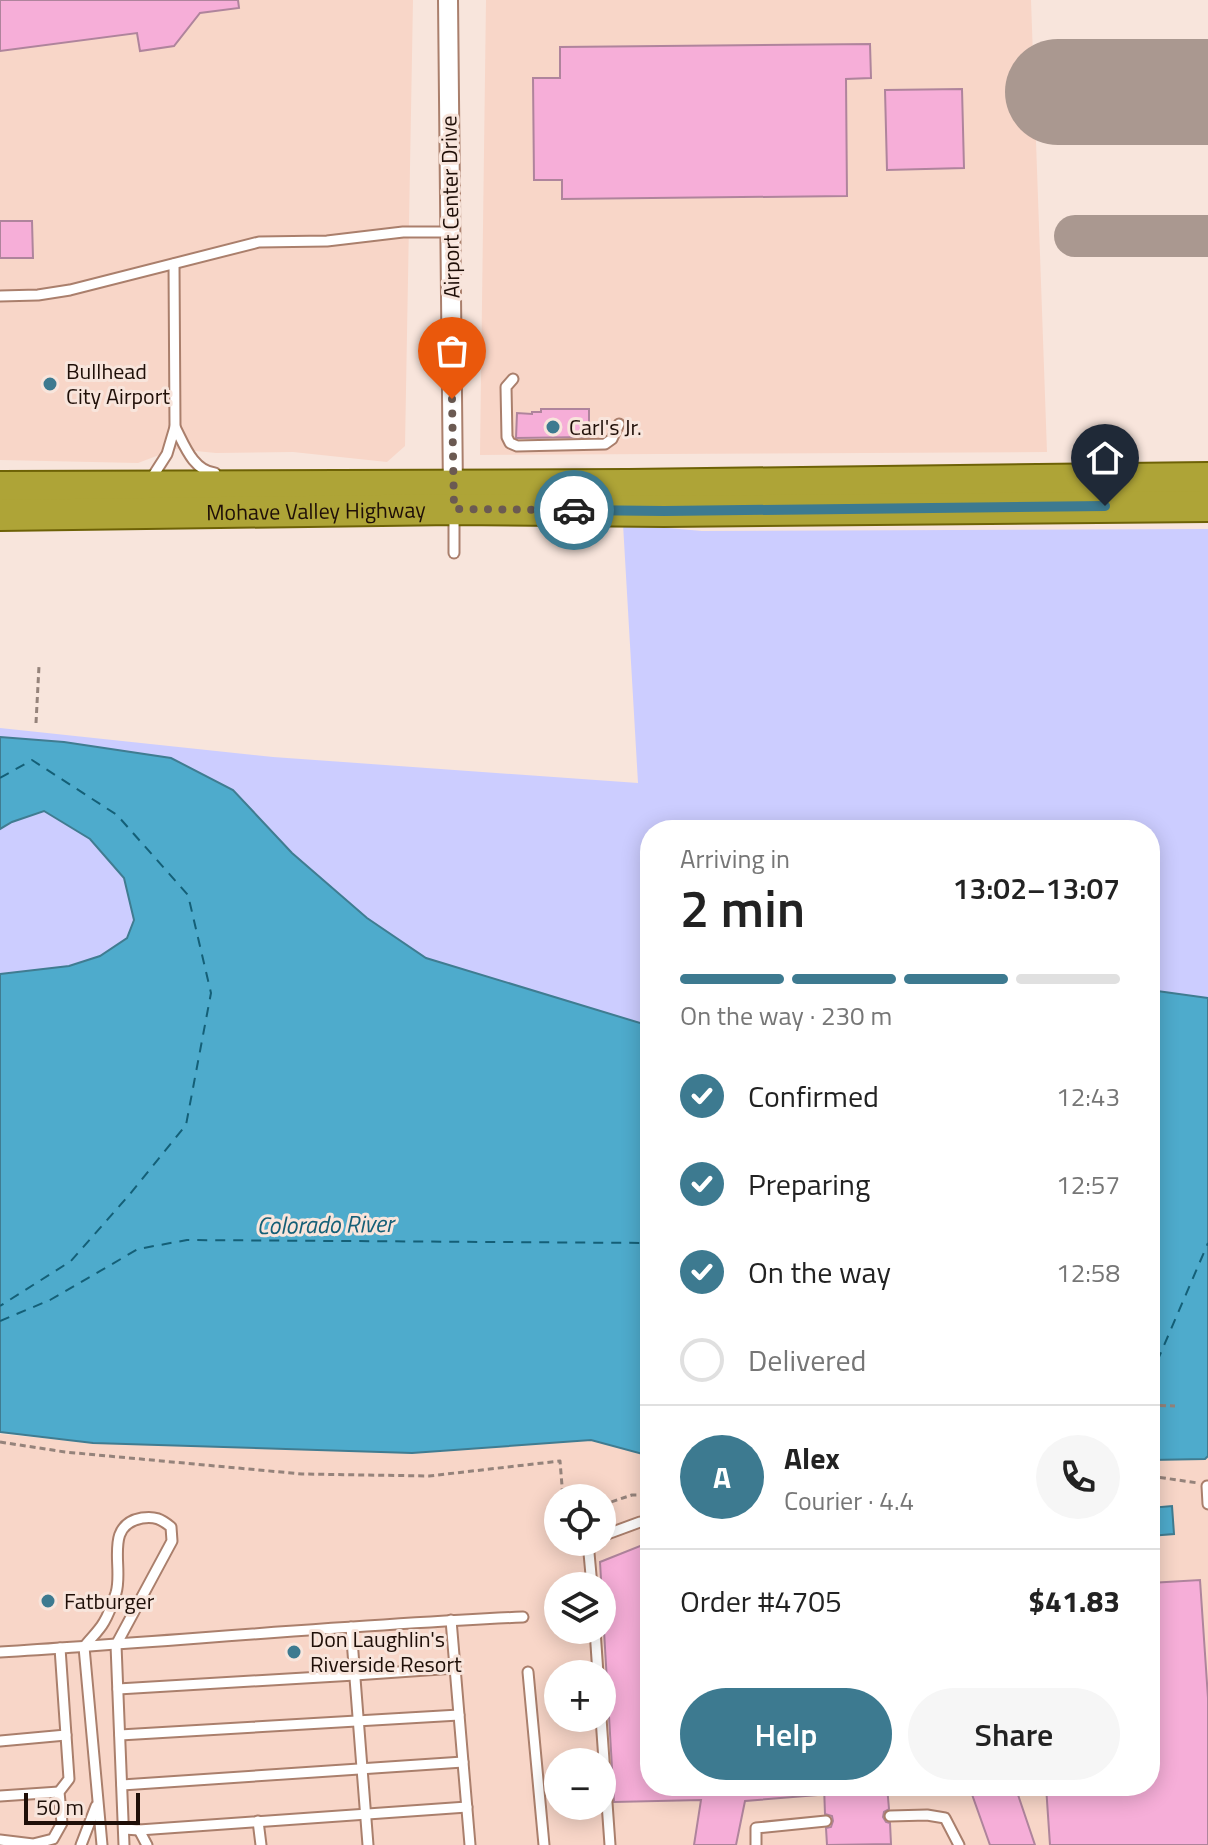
<!DOCTYPE html>
<html lang="en">
<head>
<meta charset="utf-8">
<style>
  body { margin:0; font-family:"Titillium Web",sans-serif; background:#f6f6f6; color:#222; height:100vh; display:flex; flex-direction:column; font-size:30px; white-space:nowrap }
  * { box-sizing:border-box; margin:0 }
  p { font-size:26px; color:#767676 }
  .icon { flex:none; width:44px; height:44px; fill:none; stroke:currentColor; stroke-width:2; stroke-linecap:round; stroke-linejoin:round }
  .map { position:relative; flex:1; overflow:hidden }
  .side { position:absolute; left:640px; top:820px; width:520px; height:976px; display:flex; flex-direction:column; background:#fff; border-radius:32px; box-shadow:0 4px 20px #0003 }
  .side>* { flex:none }
  .controls { position:absolute; left:544px; top:1484px; display:grid; gap:16px }
  .controls a { display:grid; place-items:center; width:72px; height:72px; border-radius:50%; background:#fff; box-shadow:0 4px 20px #0003; font-size:40px }
  .scale { position:absolute; left:24px; bottom:20px; width:116px; box-sizing:border-box; padding-left:8px; border:4px solid #1f0f08; border-top:0; font-size:22px; line-height:28px; white-space:nowrap; color:#1f0f08; -webkit-text-stroke:6px #f8e5dc; paint-order:stroke }
  .pin { position:absolute; display:grid; place-items:center; width:68px; height:68px; color:#fff; margin:-82px -34px; border-radius:50% 50% 50% 0; rotate:-45deg; box-shadow:0 0 8px #0007 }
  .pin .icon { rotate:45deg }
  .courier { position:absolute; display:grid; place-items:center; width:80px; height:80px; margin:-40px; border:6px solid #3d7a90; border-radius:50%; background:#fff; color:#222; box-shadow:0 2px 10px #0007 }
  .overview em { font-style:normal; font-weight:600 }
  .overview div { display:flex; flex-direction:column-reverse }
  .overview { display:flex; align-items:center; justify-content:space-between; height:136px; padding:0 40px }
  h1 { font-size:52px; font-weight:600; line-height:60px }
  .bar { display:grid; grid-template-columns:repeat(4,1fr); gap:12px 8px; align-content:center; height:96px; padding:0 40px }
  .bar i { height:10px; border-radius:6px; background:#e0e0e0 }
  .bar .selected { background:#3d7a90 }
  .bar p { grid-column:span 4 }
  .line { display:flex; align-items:center; gap:20px; padding:0 40px; border-top:2px solid #e0e0e0 }
  .line div { flex:1 }
  .round { display:grid; place-items:center; flex:none; width:84px; height:84px; border-radius:42px; background:#f6f6f6 }
  ol { padding:0 40px; list-style:none }
  li { display:flex; align-items:center; gap:24px; height:88px }
  li p { margin-inline-start:auto }
  li .icon { padding:8px; border-radius:50%; background:#3d7a90; color:#fff; stroke-width:4 }
  li:last-child { color:#767676 }
  li i { width:44px; height:44px; border:4px solid #e0e0e0; border-radius:50% }
  .cta { display:flex; gap:16px; margin-top:auto; padding:16px 40px }
  .cta a { flex:1; height:92px; border-radius:48px; background:#3d7a90; color:#fff; font-size:32px; font-weight:600; line-height:92px; text-align:center }
  .cta a+a { background:#f6f6f6; color:#222 }
  .map>svg:first-child { display:block }
</style>
</head>
<body>
<div class="map">
<svg width="1208" height="1845" viewBox="0 0 1208 1845">
  <rect width="100%" height="100%" fill="#f8e5dc"/>
  <!-- built -->
  <g fill="#f8d6c8" fill-rule="evenodd">
    <polygon points="0,0 413,0 405,446 387,462 293,452 216,453 175,449 138,463 0,460"/>
    <polygon points="486,0 1031,0 1047,452 480,455"/>
    <path d="M0,1434L93,1443L412,1453L591,1440L650,1456V1786H1150V1459H1205L1208,1456V1845H0ZM558,1498H602V1542H558ZM558,1586H602V1630H558ZM558,1674H602V1718H558ZM558,1762H602V1806H558Z"/>
  </g>
  <!-- green -->
  <polygon fill="#cccdff" points="623,524 702,531 1208,529 1208,1054 1150,1057 1150,830 650,830 650,1069 0,1066 0,728 273,757 638,783"/>
  <!-- water -->
  <g fill="#4eabcc" stroke="#407c91" stroke-width="2">
    <polygon points="0,737 64,742 171,758 233,790 292,853 367,918 426,958 650,1026 650,1456 591,1440 412,1453 93,1443 0,1432 0,974 69,966 100,956 127,938 134,920 124,878 90,839 44,811 12,822 0,829"/>
    <polygon points="1150,990 1208,998 1208,1456 1205,1459 1150,1460"/>
    <polygon points="1172,1506 1174,1534 1150,1536 1150,1508"/>
  </g>
  <g fill="none" stroke-linecap="round" stroke-linejoin="round">
    <!-- ferry -->
    <g stroke="#145f77" stroke-width="2" stroke-dasharray="10 8" stroke-linecap="butt">
      <polyline points="0,778 32,760 117,815 188,895 211,993 186,1125 130,1194 71,1261 0,1306"/>
      <polyline points="0,1321 50,1300 138,1249 187,1240 650,1243"/>
      <polyline points="1150,1378 1208,1243"/>
    </g>
    <!-- taxiway -->
    <polyline stroke="#aa9890" stroke-width="42" points="1075,236 1208,236"/>
    <!-- runway -->
    <polyline stroke="#aa9890" stroke-width="106" points="1058,92 1208,92"/>
  </g>
  <!-- building -->
  <g fill="#f6aed8" stroke="#af849c" stroke-width="2">
    <polygon points="0,0 238,0 239,8 200,13 174,46 140,51 137,33 0,51"/>
    <polygon points="870,44 871,78 846,79 847,196 562,199 562,180 534,180 533,78 560,78 560,47"/>
    <polygon points="962,89 964,168 887,170 885,90"/>
    <polygon points="0,221 32,221 33,258 0,258"/>
    <polygon points="541,409 589,409 589,437 516,438 517,413 532,414 532,412 541,412"/>
    <polygon points="645,1544 650,1559 650,1786 817,1786 817,1795 745,1801 736,1845 694,1845 701,1800 614,1802 600,1562"/>
    <polygon points="1200,1580 1208,1698 1208,1845 1050,1845 1046,1786 1150,1786 1150,1583"/>
    <polygon points="824,1786 887,1786 889,1809 884,1812 883,1817 886,1822 890,1823 891,1844 827,1845 826,1828 831,1827 833,1821 832,1816 825,1814"/>
    <polygon points="969,1786 1015,1786 1035,1845 990,1845"/>
  </g>
  <g fill="none" stroke-linecap="round" stroke-linejoin="round">
    <defs>
      <g id="service">
        <polyline points="0,296 38,295 70,290 259,242 327,241 403,232 451,232"/>
        <polyline points="513,379 506,387 507,437 510,443 517,446 605,444 612,439 619,424"/>
        <path d="M175,427C184,444 193,471 215,473"/>
        <polyline points="151,479 167,454 175,427 174,264"/>
        <polyline points="454,512 454,553"/>
        <polyline points="1207,1486 1208,1504"/>
        <polyline points="602,1536 640,1522"/>
        <polyline points="588,1542 592,1586"/>
        <polyline points="451,1620 470,1845"/>
        <polyline points="351,1627 368,1845"/>
        <polyline points="595,1630 598,1674"/>
        <path d="M0,1652C174,1641 348,1625 523,1617"/>
        <polyline points="528,1672 544,1845"/>
        <polyline points="118,1689 355,1675 455,1668"/>
        <polyline points="601,1718 610,1845"/>
        <polyline points="120,1735 459,1715"/>
        <polyline points="0,1741 66,1735"/>
        <polyline points="122,1785 463,1762"/>
        <polyline points="0,1796 59,1792"/>
        <polyline points="890,1816 927,1815 945,1818 959,1845"/>
        <polyline points="258,1821 261,1845"/>
        <polyline points="124,1829 139,1830 467,1807"/>
        <polyline points="139,1830 147,1845"/>
        <polyline points="0,1840 33,1844 53,1839 62,1823 59,1792 69,1779 60,1648"/>
        <polyline points="81,1845 96,1806"/>
        <path d="M102,1845L84,1647C90,1639 99,1631 104,1622C109,1614 113,1602 116,1593C124,1567 103,1525 142,1518C155,1516 161,1519 171,1527L172,1541L116,1645L124,1845"/>
        <polyline points="756,1845 756,1828 826,1821"/>
      </g>
      <polyline id="minor" points="448,0 453,493"/>
      <g id="trunk">
        <polyline points="0,487 629,485 1208,478"/>
        <path id="s1" d="M0,515L454,509L664,511L1208,506"/>
      </g>
    </defs>
    <!-- service casing -->
    <use href="#service" stroke="#aa7f6c" stroke-width="13"/>
    <!-- minor casing -->
    <use href="#minor" stroke="#aa7f6c" stroke-width="22"/>
    <!-- trunk casing -->
    <use href="#trunk" stroke="#6e6206" stroke-width="34"/>
    <!-- path -->
    <g stroke="#95837b" stroke-width="3" stroke-dasharray="6 4" stroke-linecap="butt">
      <polyline points="36,723 39,666"/>
      <polyline points="1150,1405 1175,1406"/>
      <polyline points="0,1442 65,1452 302,1474 429,1476 560,1461 563,1498"/>
      <polyline points="1150,1460 1157,1405"/>
      <polyline points="1150,1476 1198,1483"/>
      <polyline points="602,1505 632,1495 650,1495"/>
    </g>
    <!-- service -->
    <use href="#service" stroke="#fff" stroke-width="9"/>
    <!-- minor -->
    <use href="#minor" stroke="#fff" stroke-width="18"/>
    <!-- trunk -->
    <use href="#trunk" stroke="#aea437" stroke-width="30"/>
  </g>
  <g fill="none" stroke-linecap="round" stroke-linejoin="round">
    <!-- done -->
    <polyline stroke="#6b5a52" stroke-width="8" stroke-dasharray="0 14.4" points="452,399 454,509 574,510"/>
    <!-- route -->
    <polyline stroke="#3d7a90" stroke-width="10" points="574,510 664,511 1105,506"/>
  </g>
  <!-- markers -->
  <g fill="#3d7a90" stroke="#f8e5dc" stroke-width="3">
    <circle cx="50" cy="384" r="8"/>
    <circle cx="553" cy="427" r="8"/>
    <circle cx="48" cy="1601" r="8"/>
    <circle cx="294" cy="1652" r="8"/>
  </g>
  <g text-anchor="middle" dominant-baseline="central" stroke-width="6" stroke-linejoin="round" paint-order="stroke">
    <!-- street labels -->
    <g font-size="22" fill="#1f0f08" stroke="#f8e5dc">
      <text transform="translate(450 207) rotate(-91)">Airport Center Drive</text>
      <text stroke="none"><textPath href="#s1" startOffset="316">Mohave Valley Highway</textPath></text>
    </g>
    <!-- poi labels -->
    <g font-size="22" fill="#1f0f08" stroke="#f8e5dc" text-anchor="start">
      <text x="66" y="371">Bullhead<tspan x="66" dy="25">City Airport</tspan></text>
      <text x="569" y="427">Carl's Jr.</text>
      <text x="64" y="1601">Fatburger</text>
      <text x="310" y="1639">Don Laughlin's<tspan x="310" dy="25">Riverside Resort</tspan></text>
    </g>
    <!-- water labels -->
    <g font-size="24" font-style="italic" fill="#145f77" stroke="#f8e5dc">
      <text transform="translate(325 1224) rotate(-1)">Colorado River</text>
    </g>
  </g>
</svg>
<div class="controls">
<a><svg class="icon" aria-label="locate" viewBox="0 0 24 24"><circle cx="12" cy="12" r="6"/><path d="M12 2v4M12 18v4M2 12h4M18 12h4"/></svg></a>
<a><svg class="icon" aria-label="layers" viewBox="0 0 24 24"><path d="M12 4l9 5-9 5-9-5zM3 14l9 5 9-5"/></svg></a>
<a>+</a>
<a>−</a>
</div>
<div class="scale">50 m</div>
<div class="pin" style="left:452px;top:399px;background:#ea580c"><svg class="icon" aria-label="bag" viewBox="0 0 24 24"><path d="M5 8h14l-1 12H6zM9 8a3 3 0 0 1 6 0"/></svg></div>
<div class="pin" style="left:1105px;top:506px;background:#1f2937"><svg class="icon" aria-label="home" viewBox="0 0 24 24"><path d="M3 11l9-7 9 7M6 9v11h12V9"/></svg></div>
<div class="courier" style="left:574px;top:510px"><svg class="icon" aria-label="car" viewBox="0 0 24 24"><path d="M5 17H2v-5l4-1 3-4h7l3 4 3 1v5h-3M9 17h6M6 11h13"/><circle cx="7" cy="17" r="2"/><circle cx="17" cy="17" r="2"/></svg></div>
<section class="side">
<div class="overview"><div><h1>2 min</h1><p>Arriving in</p></div><em>13:02–13:07</em></div>
<div class="bar"><i class="selected"></i><i class="selected"></i><i class="selected"></i><i></i><p>On the way · 230 m</p></div>
<ol>
<li><svg class="icon" aria-label="check" viewBox="0 0 24 24"><path d="M5 12l5 5 9-10"/></svg>Confirmed<p>12:43</p></li>
<li><svg class="icon" aria-label="check" viewBox="0 0 24 24"><path d="M5 12l5 5 9-10"/></svg>Preparing<p>12:57</p></li>
<li><svg class="icon" aria-label="check" viewBox="0 0 24 24"><path d="M5 12l5 5 9-10"/></svg>On the way<p>12:58</p></li>
<li><i></i>Delivered</li>
</ol>
<div class="line" style="height:144px"><b class="round" style="background:#3d7a90;color:#fff">A</b><div><b>Alex</b><p>Courier · 4.4</p></div><a class="round"><svg class="icon" aria-label="phone" viewBox="0 0 24 24"><path d="M5 4h4l2 5-3 2q2 4 5 5l2-3 5 2v4C11 20 4 13 5 4z"/></svg></a></div>
<div class="line" style="height:104px"><div>Order #4705</div><b>$41.83</b></div>
<div class="cta"><a>Help</a><a>Share</a></div>
</section>
</div>
</body>
</html>
